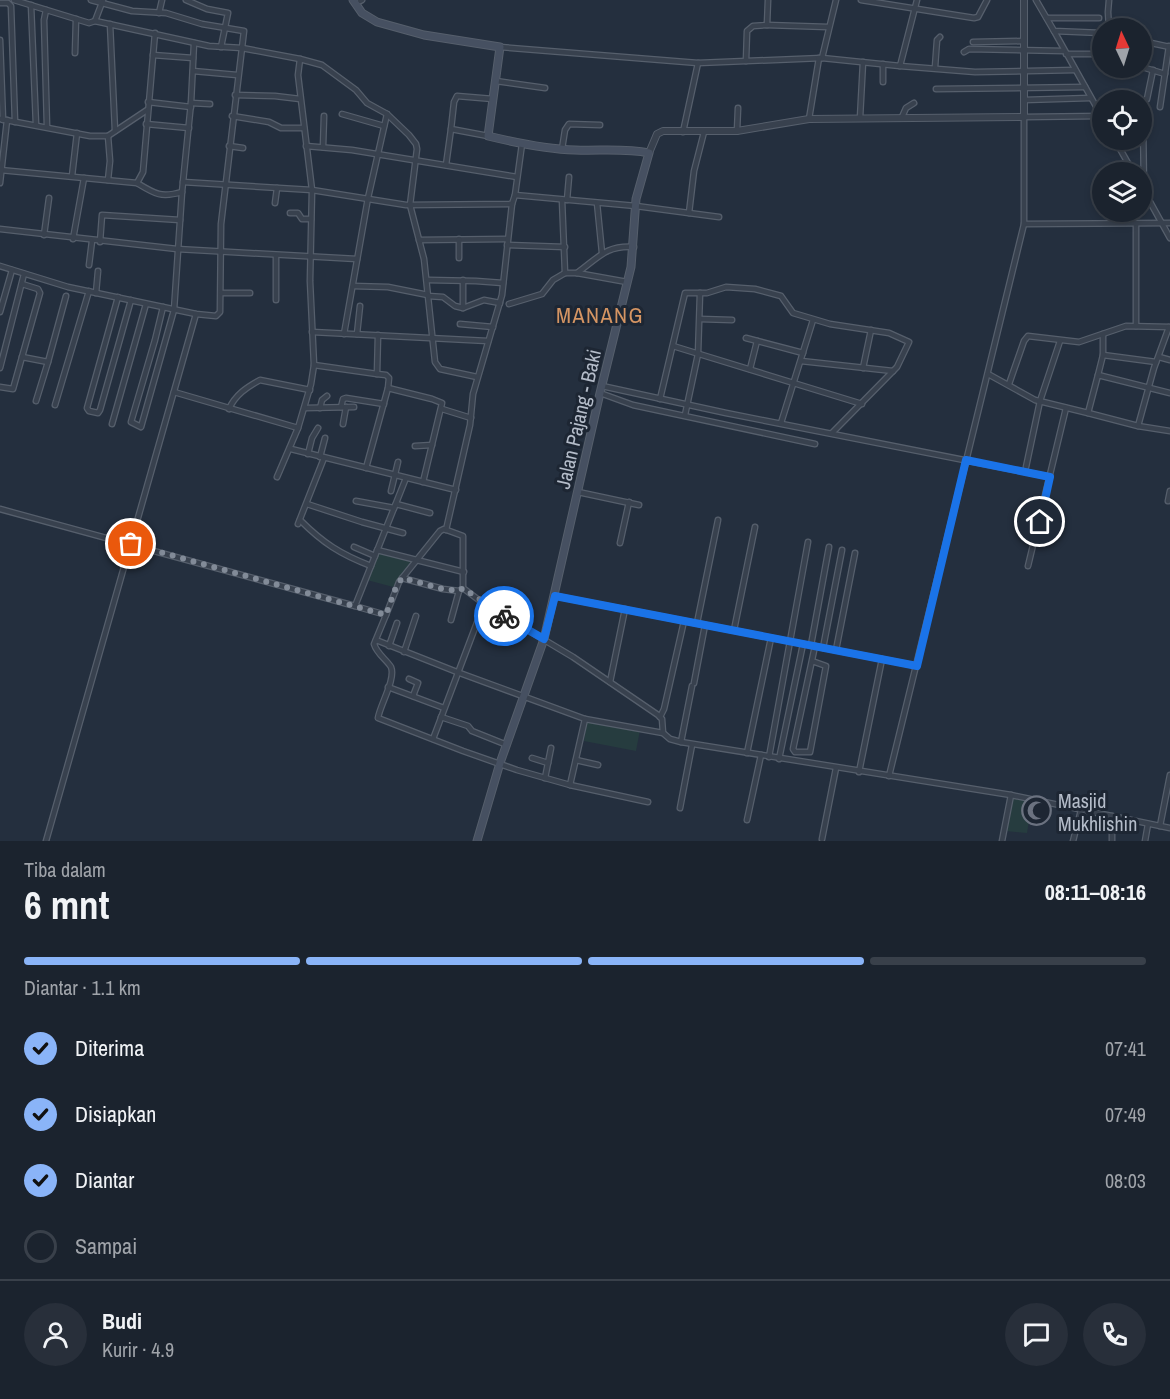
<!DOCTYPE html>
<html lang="id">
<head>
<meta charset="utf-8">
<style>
  body { margin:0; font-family:"Archivo Narrow",sans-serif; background:#282f3a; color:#f1f3f6; height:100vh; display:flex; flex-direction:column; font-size:22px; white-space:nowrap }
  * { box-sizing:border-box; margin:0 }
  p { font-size:20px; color:#a0a4aa }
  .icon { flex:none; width:33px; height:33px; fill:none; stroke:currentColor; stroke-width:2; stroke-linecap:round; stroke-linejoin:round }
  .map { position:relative; height:841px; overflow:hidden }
  .sheet { display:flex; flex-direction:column; background:#1b232e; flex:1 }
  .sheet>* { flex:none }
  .needle { width:39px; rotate:356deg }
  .tools { position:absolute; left:1092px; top:18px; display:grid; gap:12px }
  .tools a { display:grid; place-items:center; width:60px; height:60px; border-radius:50%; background:#1b232e; box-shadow:0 3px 9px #0003,0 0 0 2px #39404a; font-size:30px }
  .pin { position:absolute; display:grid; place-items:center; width:51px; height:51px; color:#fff; margin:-26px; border:3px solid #fff; border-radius:50%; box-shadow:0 2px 6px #0007 }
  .courier { position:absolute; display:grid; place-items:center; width:60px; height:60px; margin:-30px; border:4px solid #1a73e8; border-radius:50%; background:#fff; color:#222; box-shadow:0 2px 8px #0007 }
  .overview em { font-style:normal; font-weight:700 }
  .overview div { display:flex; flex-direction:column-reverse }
  .overview { display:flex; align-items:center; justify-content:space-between; height:102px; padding:0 24px }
  h1 { font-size:39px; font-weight:700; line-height:45px }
  .bar { display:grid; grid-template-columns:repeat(4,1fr); gap:9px 6px; align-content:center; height:72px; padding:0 24px }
  .bar i { height:8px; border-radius:4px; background:#39404a }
  .bar .on { background:#8ab4f8 }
  .bar p { grid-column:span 4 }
  .line { display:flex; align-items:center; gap:15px; padding:0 24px; border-top:2px solid #39404a }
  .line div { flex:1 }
  .round { display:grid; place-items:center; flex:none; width:63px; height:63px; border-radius:32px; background:#282f3a }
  ol { padding:0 24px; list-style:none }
  li { display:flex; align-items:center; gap:18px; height:66px }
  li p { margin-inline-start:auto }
  li .icon { padding:6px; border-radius:50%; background:#8ab4f8; color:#111; stroke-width:4 }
  li:last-child { color:#a0a4aa }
  li i { width:33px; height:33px; border:3px solid #39404a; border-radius:50% }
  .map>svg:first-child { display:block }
</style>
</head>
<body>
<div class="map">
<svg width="1170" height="841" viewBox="0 0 1170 841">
  <rect width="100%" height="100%" fill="#242f3e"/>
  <!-- green -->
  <g fill="#263c3f">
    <polygon points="378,552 413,561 393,587 367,580"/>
    <polygon points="587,721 640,730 636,751 584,741"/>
    <polygon points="1012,798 1032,802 1027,833 1006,831"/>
  </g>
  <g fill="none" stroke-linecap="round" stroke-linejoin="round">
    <defs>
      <g id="minor">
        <polyline points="14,0 89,23 95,21 209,46 242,48 300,59 322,65 356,90 367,103 387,114 409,135 416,144 417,149 410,205 424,259 435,362 440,369 477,377"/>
        <polyline points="186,0 207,9 228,13 221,47"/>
        <polyline points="861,0 974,18 978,17 987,0"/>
        <polyline points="1036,0 1054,31 1102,33"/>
        <polyline points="1109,0 1108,12 1109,28"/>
        <polyline points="360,1 362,0"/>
        <polyline points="0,3 8,3 11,6 15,122"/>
        <polyline points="31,5 36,125"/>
        <polyline points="46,10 44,20 47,127"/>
        <polyline points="159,13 162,0"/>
        <polyline points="1047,18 1099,18"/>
        <polyline points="95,21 103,0"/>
        <polyline points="110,24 115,131"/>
        <polyline points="767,25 828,27"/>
        <polyline points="1054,31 1102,117"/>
        <polyline points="0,40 3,120"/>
        <polyline points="1142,41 1170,47"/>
        <polyline points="973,42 1023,41"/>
        <polyline points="500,47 698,63 822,58 900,66 917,0"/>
        <polyline points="964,52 969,49 1064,51"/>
        <polyline points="75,53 76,19"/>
        <polyline points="1066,54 1096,54"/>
        <polyline points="153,55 193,58"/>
        <polyline points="822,58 836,0"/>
        <polyline points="746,61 747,31 753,26 767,25 768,0"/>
        <polyline points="900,66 975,72 1075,70"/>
        <polyline points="935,67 937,40 940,37"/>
        <polyline points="1142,67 1165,74"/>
        <polyline points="193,71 237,75"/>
        <polyline points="496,81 545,88"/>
        <polyline points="883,82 883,64"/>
        <polyline points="936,89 1085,87"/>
        <polyline points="235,95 275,96 300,99"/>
        <polyline points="1147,99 1153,70"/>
        <polyline points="1024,100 1090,98"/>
        <polyline points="148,102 191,107"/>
        <polyline points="191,103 210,104"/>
        <polyline points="1160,107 1169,46"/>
        <polyline points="342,114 384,126"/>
        <polyline points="232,116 269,122 281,128 304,128"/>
        <polyline points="902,117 906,108 914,103"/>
        <polyline points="860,118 863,62"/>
        <polyline points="0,119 90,136 108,136 147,110"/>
        <polyline points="809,119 819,58"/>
        <polyline points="1143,119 1144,191 1170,238"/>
        <polyline points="146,124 189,128"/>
        <polyline points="737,131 738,108"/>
        <polyline points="683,132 698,63"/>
        <polyline points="488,136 451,129 454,102 457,96 493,99"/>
        <polyline points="1115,140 1133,172"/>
        <polyline points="229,146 243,148"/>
        <polyline points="306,146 352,150 517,177"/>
        <polyline points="323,147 324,116"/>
        <polyline points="562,149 565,130 569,124 600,125"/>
        <polyline points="446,165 451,129"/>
        <path d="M0,170L137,183C155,194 161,198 182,192"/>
        <polyline points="72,176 77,133"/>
        <polyline points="108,180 110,161 108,136"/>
        <polyline points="183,182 312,190 406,205 512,204 515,195 636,206 719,217"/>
        <polyline points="0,183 7,120"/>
        <polyline points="137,183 143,172 155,33"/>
        <polyline points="515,195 522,144"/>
        <polyline points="562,200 565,273"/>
        <polyline points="567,200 569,177"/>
        <polyline points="275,203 277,188"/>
        <polyline points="597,203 602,253"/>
        <polyline points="290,213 298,213 302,219 311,219"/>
        <polyline points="689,213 694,171 704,132"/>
        <polyline points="1136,223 1136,326"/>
        <polyline points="1024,224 1170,223"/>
        <polyline points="0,229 177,249 357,259"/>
        <polyline points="44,235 49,198"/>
        <polyline points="73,239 84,178"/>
        <polyline points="419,240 507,239"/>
        <polyline points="100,242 102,215 180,220"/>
        <polyline points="507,245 565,247"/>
        <polyline points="459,258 459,239"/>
        <polyline points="89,265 92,241"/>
        <polyline points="0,266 68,287 196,314 216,316 220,312 221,224 244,31 202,24 166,13 132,11 91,0"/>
        <path d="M577,273C598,258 606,245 634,247"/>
        <polyline points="428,280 476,281 503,283"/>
        <polyline points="463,280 463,308 484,300 500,303"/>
        <polyline points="353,286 388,287 428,295"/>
        <polyline points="96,293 98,271"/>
        <polyline points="221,293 250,293"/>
        <polyline points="428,296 443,297 455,306 463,308"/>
        <polyline points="118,297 87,408 89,411 98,413 100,410 131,300"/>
        <polyline points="276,300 276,256"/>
        <polyline points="509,304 542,294 553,280 565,273 577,273 627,282"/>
        <polyline points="163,307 155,340 131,422 141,427 174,310 182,192 191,103 194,43"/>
        <polyline points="0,312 12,270"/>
        <polyline points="700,319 732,320"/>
        <polyline points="460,324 493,327"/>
        <polyline points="312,332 488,341"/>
        <polyline points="344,334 368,198 387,114"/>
        <polyline points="357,334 360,306"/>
        <polyline points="746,338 803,353"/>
        <polyline points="673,346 862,404"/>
        <polyline points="1103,355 1156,362"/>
        <polyline points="22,357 48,362 66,296"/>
        <polyline points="1159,357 1170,360"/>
        <polyline points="801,361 893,371"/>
        <polyline points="314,365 377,374 386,375 389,378 388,388 366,468"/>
        <polyline points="0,368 24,274"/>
        <polyline points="863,368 871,330"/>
        <polyline points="750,369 757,341"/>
        <polyline points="377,374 378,335"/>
        <polyline points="988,374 1035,400 1088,413 1098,375 1170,393"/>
        <polyline points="1098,375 1103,355 1103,334"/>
        <polyline points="1009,384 1024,341 1028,336 1079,342 1126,326 1170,327"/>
        <polyline points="602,386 726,413 1050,477"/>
        <polyline points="0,387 13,389 40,293 38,289 22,284"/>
        <polyline points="388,388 432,399 442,403 423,482"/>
        <polyline points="174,392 298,428"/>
        <polyline points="600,393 633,405 815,444"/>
        <polyline points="660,399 685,293 707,293 726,287 755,289 781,296 793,313 830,324 889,333 909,342 897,367 832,433"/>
        <polyline points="36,401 48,362"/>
        <polyline points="55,405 89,291"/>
        <polyline points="341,407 343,399 346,398 384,404"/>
        <polyline points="305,408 354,407"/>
        <polyline points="320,408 322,400 327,396"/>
        <path d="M229,409C235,395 247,387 260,380L310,390"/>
        <polyline points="442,409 471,418"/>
        <polyline points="1088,413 1138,426 1170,431"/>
        <polyline points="685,415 698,354 700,293"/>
        <polyline points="781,423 813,320"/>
        <polyline points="112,424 146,304"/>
        <polyline points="343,424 346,407"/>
        <polyline points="1138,426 1154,368 1169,327"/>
        <polyline points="415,446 432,445"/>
        <polyline points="291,449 456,490"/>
        <polyline points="308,454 312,438 318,428"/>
        <polyline points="320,457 325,438"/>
        <polyline points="1026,467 1040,401 1060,341"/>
        <polyline points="277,477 298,428 311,384 314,365 310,281 312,190 298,75 300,59"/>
        <path d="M406,478L355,606L386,615L374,644C377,654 386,659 391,667C396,679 380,705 378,718L463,751L517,770L570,785L648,802"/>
        <polyline points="391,491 398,462"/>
        <polyline points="578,492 639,505"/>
        <polyline points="356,501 394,508"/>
        <polyline points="1168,501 1170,491"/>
        <polyline points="307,504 362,522 403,533"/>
        <polyline points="396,504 430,513"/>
        <polyline points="0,509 355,606"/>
        <path d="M300,520C323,543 340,554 371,566"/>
        <polyline points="298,524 324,458"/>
        <polyline points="446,530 470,425 473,394 502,295 512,204"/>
        <polyline points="620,543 629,502"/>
        <polyline points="354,547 375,556"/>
        <polyline points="377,550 464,572"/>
        <polyline points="1028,566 1066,408"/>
        <polyline points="402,578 443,589 459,591 463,588"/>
        <polyline points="555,596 917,666"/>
        <polyline points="386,615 399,582 440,531 444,529 463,536 463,588 484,604 573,657 658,715 662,719 663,733"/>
        <polyline points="451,620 459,591"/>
        <polyline points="697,623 718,520"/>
        <polyline points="734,630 755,527"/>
        <polyline points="376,640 457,672 585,719 663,733 670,739 681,742 1011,795 1170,828"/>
        <polyline points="811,645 829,547"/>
        <polyline points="389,646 397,623"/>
        <polyline points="823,648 842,550"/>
        <polyline points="836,650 855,553"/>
        <polyline points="404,652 416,616"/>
        <polyline points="812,661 826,666 810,752 795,752 793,749 815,646"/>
        <polyline points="409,679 418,683 413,696"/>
        <polyline points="610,682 625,609"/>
        <polyline points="694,683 705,625"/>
        <polyline points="388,687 444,708"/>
        <polyline points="441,717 468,726 472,731 507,745"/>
        <polyline points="660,717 664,709 684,621"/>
        <polyline points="433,739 484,604"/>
        <polyline points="681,742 692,686"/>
        <polyline points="747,753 771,638"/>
        <polyline points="769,757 808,542"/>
        <polyline points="532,758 548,763"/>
        <polyline points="779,759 803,644"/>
        <polyline points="576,760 598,765"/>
        <polyline points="859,772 882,659"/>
        <polyline points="889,776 1024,224 1024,117 1101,116"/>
        <polyline points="545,778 551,748"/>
        <polyline points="570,785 585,719"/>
        <polyline points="680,808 692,745"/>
        <polyline points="747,820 761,755"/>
        <polyline points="1160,826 1170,775"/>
        <polyline points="822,839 836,768"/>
        <polyline points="46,841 196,314"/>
        <polyline points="1002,841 1011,795"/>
        <polyline points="1073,841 1081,810"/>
        <polyline points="1112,841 1112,816"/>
        <polyline points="1145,841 1148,824"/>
      </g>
      <polyline id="tertiary" points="649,153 657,134 663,131 737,131 809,119 1024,117 1024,0"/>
      <path id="secondary" d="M353,0L362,13L377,22L424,35L500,47L488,136C517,143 546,149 575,150C600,151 625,148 649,153L636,199L631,267L600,393L544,639L500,763L477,841"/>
    </defs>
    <!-- minor casing -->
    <use href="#minor" stroke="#565f6c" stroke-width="7"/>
    <!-- tertiary casing -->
    <use href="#tertiary" stroke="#565f6c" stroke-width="8"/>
    <!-- secondary casing -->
    <use href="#secondary" stroke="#565f6c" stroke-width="9"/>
    <!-- minor -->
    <use href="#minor" stroke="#38414e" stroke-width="4.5"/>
    <!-- tertiary -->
    <use href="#tertiary" stroke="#38414e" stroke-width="6"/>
    <!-- secondary -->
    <use href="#secondary" stroke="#465061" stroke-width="7"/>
  </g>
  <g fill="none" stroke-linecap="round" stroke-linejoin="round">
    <!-- done -->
    <polyline stroke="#828b98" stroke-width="6" stroke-dasharray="0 10.8" points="131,544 386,615 396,587 402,578 443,589 459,591 463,588 504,616"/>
    <!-- route -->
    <polyline stroke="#1a73e8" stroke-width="8" points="504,616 544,639 555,596 917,666 966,460 1050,477 1040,522"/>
  </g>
  <!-- icons -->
  <defs>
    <symbol id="mosque-ring" viewBox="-11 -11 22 22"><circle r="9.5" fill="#1d2633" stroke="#6b7280" stroke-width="1.5"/><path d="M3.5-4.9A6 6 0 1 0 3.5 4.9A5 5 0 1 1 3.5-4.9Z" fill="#6b7280"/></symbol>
  </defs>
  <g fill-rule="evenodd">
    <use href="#mosque-ring" x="1020" y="794" width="33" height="33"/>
  </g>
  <g text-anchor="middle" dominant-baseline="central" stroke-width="6" stroke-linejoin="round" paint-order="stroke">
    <!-- street labels -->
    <g font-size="20" fill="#b4bcc9" stroke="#1d2633">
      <text transform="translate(578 419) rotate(-77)">Jalan Pajang - Baki</text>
    </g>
    <!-- poi labels -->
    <g font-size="20" fill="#b4bcc9" stroke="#1d2633" text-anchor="start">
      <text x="1058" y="800">Masjid<tspan x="1058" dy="23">Mukhlishin</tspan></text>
    </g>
    <!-- quarter labels -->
    <g font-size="22" letter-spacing="1.5" fill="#d59563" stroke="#1d2633">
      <text x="600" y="315">MANANG</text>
    </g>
  </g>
</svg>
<div class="tools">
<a><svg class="needle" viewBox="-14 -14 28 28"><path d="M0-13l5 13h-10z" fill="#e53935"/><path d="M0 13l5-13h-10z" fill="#a0a4aa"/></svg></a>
<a><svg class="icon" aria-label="locate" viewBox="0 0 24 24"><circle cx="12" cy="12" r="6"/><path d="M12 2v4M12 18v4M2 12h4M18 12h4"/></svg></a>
<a><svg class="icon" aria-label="layers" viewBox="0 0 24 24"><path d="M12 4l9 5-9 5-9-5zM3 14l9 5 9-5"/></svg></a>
</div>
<div class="pin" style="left:131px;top:544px;background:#ea580c"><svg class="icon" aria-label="bag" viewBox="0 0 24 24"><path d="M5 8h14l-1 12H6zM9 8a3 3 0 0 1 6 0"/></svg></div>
<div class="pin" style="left:1040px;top:522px;background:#1f2937"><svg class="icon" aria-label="home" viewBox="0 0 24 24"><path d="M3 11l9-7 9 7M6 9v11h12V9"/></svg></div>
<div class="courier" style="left:504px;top:616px"><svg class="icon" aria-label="bike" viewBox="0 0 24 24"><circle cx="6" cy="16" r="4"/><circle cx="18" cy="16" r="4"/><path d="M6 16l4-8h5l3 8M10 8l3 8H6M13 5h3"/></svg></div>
</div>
<section class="sheet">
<div class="overview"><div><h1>6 mnt</h1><p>Tiba dalam</p></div><em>08:11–08:16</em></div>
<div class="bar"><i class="on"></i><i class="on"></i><i class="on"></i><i></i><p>Diantar · 1.1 km</p></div>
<ol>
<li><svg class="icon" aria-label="check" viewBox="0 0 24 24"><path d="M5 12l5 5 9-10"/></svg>Diterima<p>07:41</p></li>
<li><svg class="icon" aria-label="check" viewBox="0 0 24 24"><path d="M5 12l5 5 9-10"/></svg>Disiapkan<p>07:49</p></li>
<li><svg class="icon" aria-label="check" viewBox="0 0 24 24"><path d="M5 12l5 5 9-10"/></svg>Diantar<p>08:03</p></li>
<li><i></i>Sampai</li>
</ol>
<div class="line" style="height:108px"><a class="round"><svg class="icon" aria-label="person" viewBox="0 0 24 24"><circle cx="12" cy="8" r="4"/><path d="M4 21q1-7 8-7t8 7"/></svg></a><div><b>Budi</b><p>Kurir · 4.9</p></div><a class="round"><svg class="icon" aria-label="chat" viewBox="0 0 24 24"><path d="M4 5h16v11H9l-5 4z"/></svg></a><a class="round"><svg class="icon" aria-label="phone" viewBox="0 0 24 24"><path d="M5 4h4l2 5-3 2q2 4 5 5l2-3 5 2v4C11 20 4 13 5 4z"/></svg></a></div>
</section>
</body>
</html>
